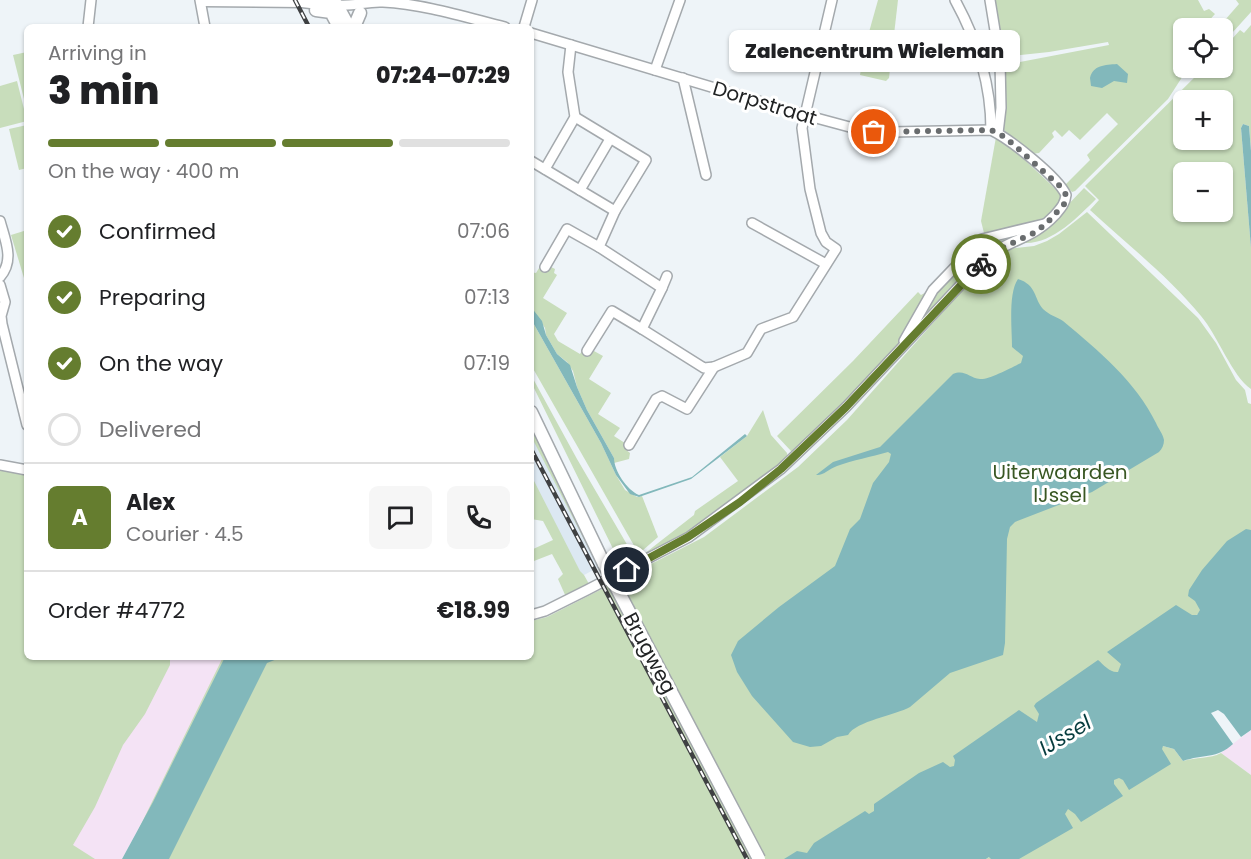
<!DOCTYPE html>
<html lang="en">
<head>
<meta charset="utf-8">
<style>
  body { margin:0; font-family:Poppins,sans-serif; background:#f6f6f6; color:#202124; height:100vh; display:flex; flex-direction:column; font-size:22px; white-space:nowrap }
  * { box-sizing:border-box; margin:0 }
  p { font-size:20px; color:#757577 }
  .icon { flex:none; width:33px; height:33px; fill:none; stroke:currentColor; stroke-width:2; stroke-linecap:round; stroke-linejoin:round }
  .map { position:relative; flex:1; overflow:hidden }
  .panel { position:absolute; left:24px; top:24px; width:510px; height:636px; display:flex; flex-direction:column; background:#fff; border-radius:9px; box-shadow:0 2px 4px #0004 }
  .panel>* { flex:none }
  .controls { position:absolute; left:1173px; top:18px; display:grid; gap:12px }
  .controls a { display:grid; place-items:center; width:60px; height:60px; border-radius:9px; background:#fff; box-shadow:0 2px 4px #0004; font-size:30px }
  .pin { position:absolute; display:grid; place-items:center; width:51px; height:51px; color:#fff; margin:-26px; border:3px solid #fff; border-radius:50%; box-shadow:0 2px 6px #0007 }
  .courier { position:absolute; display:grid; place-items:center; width:60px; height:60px; margin:-30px; border:4px solid #657d2f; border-radius:50%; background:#fff; color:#222; box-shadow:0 2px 8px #0007 }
  .bubble { position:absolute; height:42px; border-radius:9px; background:#fff; box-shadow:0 2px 4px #0004; font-size:20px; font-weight:800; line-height:42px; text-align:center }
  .head em { font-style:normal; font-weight:800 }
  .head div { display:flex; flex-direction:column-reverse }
  .head { display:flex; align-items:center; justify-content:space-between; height:102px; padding:0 24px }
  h1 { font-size:39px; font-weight:800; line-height:45px }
  .bar { display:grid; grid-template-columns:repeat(4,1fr); gap:9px 6px; align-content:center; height:72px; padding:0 24px }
  .bar i { height:8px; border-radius:4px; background:#e0e0e0 }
  .bar .active { background:#657d2f }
  .bar p { grid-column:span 4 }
  .line { display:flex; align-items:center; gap:15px; padding:0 24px; border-top:2px solid #e0e0e0 }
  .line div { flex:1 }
  .round { display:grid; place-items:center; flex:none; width:63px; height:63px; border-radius:9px; background:#f6f6f6 }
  ol { padding:0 24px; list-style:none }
  li { display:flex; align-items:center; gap:18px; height:66px }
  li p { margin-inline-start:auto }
  li .icon { padding:6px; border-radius:50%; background:#657d2f; color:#fff; stroke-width:4 }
  li:last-child { color:#757577 }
  li i { width:33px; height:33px; border:3px solid #e0e0e0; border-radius:50% }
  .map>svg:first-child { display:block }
</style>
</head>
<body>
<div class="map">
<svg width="1251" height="859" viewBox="0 0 1251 859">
  <rect width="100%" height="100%" fill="#eef4f8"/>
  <!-- built -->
  <polygon fill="#dce8f2" points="531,428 599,567 584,575 578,571 531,480"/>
  <!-- industrial -->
  <g fill="#f4e3f5">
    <polygon points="158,657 225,657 153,802 123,857 122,859 92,859 73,846 68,819"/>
    <polygon points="1251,730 1251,775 1221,753"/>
  </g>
  <!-- green -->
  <g fill="#c8ddbb" fill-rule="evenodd">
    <polygon points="878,0 898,0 889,78 886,81 860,75 864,50"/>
    <polygon points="993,0 1198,0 1204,11 1209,9 1215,14 1205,25 1209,28 1184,28 1184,68 1188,68 1168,99 1075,191 1072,192 1065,185 1090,160 1087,155 1118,124 1107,113 1080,140 1069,130 1062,137 1055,130 1052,133 1054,137 1039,153 1031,154 1004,130 1004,65 1109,45 1108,42 1049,52 1003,57"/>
    <polygon points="1236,0 1251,0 1251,12 1223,43 1222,28 1218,28 1239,4"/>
    <path d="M1251,25V151L1249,126L1243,124L1241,128L1251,248V389C1232,376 1218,336 1201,316C1169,277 1127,244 1090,210L1099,200L1085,186L1204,68H1222L1223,49L1240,30L1244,33ZM1184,100H1222V140H1184ZM1184,172H1222V212H1184Z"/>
    <polygon points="27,52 27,111 13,55"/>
    <polygon points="17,81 27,121 0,128 0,86"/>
    <polygon points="27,125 27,168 19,170 9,129"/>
    <polygon points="996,137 1010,146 1062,195 1061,202 1043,220 984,233 981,221"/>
    <path d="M1084,188L1096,199C1078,217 1052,244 1025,243L1063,210Z"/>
    <polygon points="1087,212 1198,318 1216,343 1236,380 1245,390 1248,403 1251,404 1251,575 1119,672 955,773 807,854 789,859 124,859 223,657 531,657 531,621 547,617 704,537 798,467 847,420 988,261 1007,249 1034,246 1047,241 1059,234"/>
    <polygon points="1037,227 996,248 909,336 929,298 988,239"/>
    <polygon points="27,230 27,288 11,235"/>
    <polygon points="551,267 555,269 554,273 557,275 543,298 567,313 554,334 558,341 580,354 582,351 587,353 594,351 603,356 589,379 611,393 598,414 620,428 614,436 628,445 625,449 630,453 629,459 614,463 614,458 587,410 577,387 573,371 567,362 557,354 546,335 545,328 531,307 531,272 536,273 539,268 542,269"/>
    <polygon points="930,290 893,352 796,452 791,451 777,436 853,361 918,292 921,295"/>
    <polygon points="531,319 601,443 616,475 625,490 637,497 642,496 658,537 642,551 638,551 636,549 531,365"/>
    <polygon points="531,375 577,459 632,553 630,562 622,567 531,382"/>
    <polygon points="763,410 771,435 787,453 788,460 694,529 660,548 644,554 694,515 695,511 738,481 720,457 747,436"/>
    <polygon points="531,425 600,566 598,567 531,436"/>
    <polygon points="0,470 27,474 27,657 170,657 170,665 145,714 123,745 95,807 73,845 95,859 0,859"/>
    <polygon points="531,475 580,571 584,575 589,584 566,597 558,579 563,574 552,554 534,561 531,550 553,540 543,521 531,519"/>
    <path d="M1163,746L1174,749L1183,761C1196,757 1210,759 1221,753L1251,775V859H986Z"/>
  </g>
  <!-- water -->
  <g fill="#82b8bb">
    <path d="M1117,64L1128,74L1127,83L1114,81L1102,88L1091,86L1090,78C1093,65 1105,65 1117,64Z"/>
    <polygon points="1243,124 1249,126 1251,151 1251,248 1241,128"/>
    <path d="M1018,279C1037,285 1034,299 1043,309C1049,315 1057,317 1063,321C1098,350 1136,382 1156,423C1158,428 1163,434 1164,440C1164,445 1162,449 1159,452L1092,492L1015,522L1010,527L1007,539L1005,643L1003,655L950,673L910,707C896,715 856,721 848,735L837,737L821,746L810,747L793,742L752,696L737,672L731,655L738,641L779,607L835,566L850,529L860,519L873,483L889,462L891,454L888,452C871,457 853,460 837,466C829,469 823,476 816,475L833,462L880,447L953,374C965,369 969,378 980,379C989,380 1012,367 1021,363L1023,356L1012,347C1012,329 1008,293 1018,279Z"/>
    <path d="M531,307L542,321L546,335L557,354L570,365L577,387L587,410L614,458C614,471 627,490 639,495L692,477L745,434L747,436L691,479L639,497L630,494L616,475L601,443L531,319Z"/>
    <path d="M1246,529L1251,530V730L1241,737L1224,714L1218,710L1211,713L1233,744C1217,759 1203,754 1183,761L1174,749L1163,746L1162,749L1171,764L1129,790L1123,780L1119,778L1114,780V784L1123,796L1081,822L1075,814L1068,809L1065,814L1073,828L1019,859H991L989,857L986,859H784L797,851L807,853L814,843L865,811L869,814L874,811V804L919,773L943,762L950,767L954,766L955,760L953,756L1019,710L1037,722L1039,714L1034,706L1036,703L1098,660C1104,665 1110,673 1118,672L1121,664L1107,652L1176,605L1192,615H1197L1200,610L1195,601L1188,596L1189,590L1202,570L1227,541Z"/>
    <polygon points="225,657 282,657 267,663 169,859 122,859 153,802"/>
  </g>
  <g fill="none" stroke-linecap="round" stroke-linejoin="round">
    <defs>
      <g id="minor">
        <polyline points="200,0 205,27"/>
        <path d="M955,0C977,40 991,84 991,130"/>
        <polyline points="990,0 1000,61 1001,108 998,133"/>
        <path d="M336,2L337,5C354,7 366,1 383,2C424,4 465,17 505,27"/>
        <polyline points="88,27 91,0"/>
        <polyline points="524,27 532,0"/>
        <path d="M531,33L805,115L857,129L891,132L991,130C1010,139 1058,177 1066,195C1065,204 1061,208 1055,215C1032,240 1006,240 984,260L846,407L781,469L689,537L587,590L545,611L531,615"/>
        <polyline points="907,63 936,66 979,54"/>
        <polyline points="655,70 680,0"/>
        <polyline points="683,78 706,175"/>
        <polyline points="575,117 646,160 615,211"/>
        <polyline points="531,161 615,211 599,247 662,288 642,329 704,368 714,367 687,409 662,396 656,399 629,445"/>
        <polyline points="545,169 575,117 568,72 571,45"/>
        <polyline points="580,190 610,139"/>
        <path d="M0,221C5,240 15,260 0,277"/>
        <polyline points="752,223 826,264"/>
        <polyline points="545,267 567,229 599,247"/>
        <polyline points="0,285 5,302 1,316 2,324 27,425"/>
        <polyline points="662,288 667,276"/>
        <polyline points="904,341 933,290 982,239 1044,224"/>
        <polyline points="587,351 612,311 642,329"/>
        <polyline points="714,367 747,353 761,329 793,317 836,249 826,242 821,233 810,189 802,128 832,0"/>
        <polyline points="0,465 27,470"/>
      </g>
      <g id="major">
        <polyline points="203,0 302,1 337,5 349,27"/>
        <polyline points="316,10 331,12 339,27"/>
        <polyline points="354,27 360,13"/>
        <polyline points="531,412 604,564"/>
      </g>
    </defs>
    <!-- minor casing -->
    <use href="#minor" stroke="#a4a9ad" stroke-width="12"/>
    <!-- major casing -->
    <use href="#major" stroke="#a4a9ad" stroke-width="15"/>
    <!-- minor -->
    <use href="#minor" stroke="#fff" stroke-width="9"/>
    <!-- major -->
    <use href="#major" stroke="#fff" stroke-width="12"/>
    <defs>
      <g id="rail">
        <polyline points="295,0 309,27"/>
        <polyline points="531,449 747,859"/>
      </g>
    </defs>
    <!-- rail casing -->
    <use href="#rail" stroke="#3f4143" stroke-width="4.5"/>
    <!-- rail -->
    <use href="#rail" stroke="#fff" stroke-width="2" stroke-dasharray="7" stroke-linecap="butt"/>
    <defs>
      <polyline id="major-bridge" points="604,564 759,859"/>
    </defs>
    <!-- major-bridge casing -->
    <use href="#major-bridge" stroke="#a4a9ad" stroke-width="15" stroke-linecap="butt"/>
    <!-- major-bridge -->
    <use href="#major-bridge" stroke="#fff" stroke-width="12"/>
  </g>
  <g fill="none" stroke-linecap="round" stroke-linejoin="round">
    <!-- done -->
    <polyline stroke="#696c6e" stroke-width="6" stroke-dasharray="0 10.8" points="874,132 991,130 1005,137 1062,188 1066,195 1065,203 1046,224 1034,233 995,251 981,264"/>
    <!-- route -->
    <polyline stroke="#657d2f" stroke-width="8" points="627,570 688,537 740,502 781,469 846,407 981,264"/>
  </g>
  <g text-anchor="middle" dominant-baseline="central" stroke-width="6" stroke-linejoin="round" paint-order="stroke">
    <!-- street labels -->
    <g font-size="20" fill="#212324" stroke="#fff">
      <text transform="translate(765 103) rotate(17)">Dorpstraat</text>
      <text transform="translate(650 653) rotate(62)">Brugweg</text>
    </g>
    <!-- park labels -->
    <g font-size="20" fill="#395723" stroke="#fff">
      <text x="1060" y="472">Uiterwaarden<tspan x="1060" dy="23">IJssel</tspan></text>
    </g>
    <!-- water labels -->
    <g font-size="21" font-style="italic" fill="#063c3e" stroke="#fff">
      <text transform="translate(1065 735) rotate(-31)">IJssel</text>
    </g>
  </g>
</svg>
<div class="controls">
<a><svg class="icon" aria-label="locate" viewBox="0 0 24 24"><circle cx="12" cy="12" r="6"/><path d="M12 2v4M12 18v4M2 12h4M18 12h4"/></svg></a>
<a>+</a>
<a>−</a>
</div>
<div class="pin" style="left:874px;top:132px;background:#ea580c"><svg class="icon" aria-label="bag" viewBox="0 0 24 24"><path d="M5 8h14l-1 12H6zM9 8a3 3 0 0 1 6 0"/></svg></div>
<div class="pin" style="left:627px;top:570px;background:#1f2937"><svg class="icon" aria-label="home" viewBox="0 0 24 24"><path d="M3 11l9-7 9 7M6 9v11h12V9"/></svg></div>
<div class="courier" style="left:981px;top:264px"><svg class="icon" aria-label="bike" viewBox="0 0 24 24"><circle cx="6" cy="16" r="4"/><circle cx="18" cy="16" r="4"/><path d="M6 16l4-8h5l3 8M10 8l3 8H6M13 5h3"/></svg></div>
<div class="bubble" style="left:729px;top:30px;width:291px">Zalencentrum Wieleman</div>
<section class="panel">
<div class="head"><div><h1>3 min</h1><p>Arriving in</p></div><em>07:24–07:29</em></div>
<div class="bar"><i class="active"></i><i class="active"></i><i class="active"></i><i></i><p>On the way · 400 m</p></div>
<ol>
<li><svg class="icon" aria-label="check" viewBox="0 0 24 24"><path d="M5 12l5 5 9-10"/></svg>Confirmed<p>07:06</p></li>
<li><svg class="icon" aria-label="check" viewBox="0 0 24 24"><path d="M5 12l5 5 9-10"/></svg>Preparing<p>07:13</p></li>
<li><svg class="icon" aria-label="check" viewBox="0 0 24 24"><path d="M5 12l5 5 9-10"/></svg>On the way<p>07:19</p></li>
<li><i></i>Delivered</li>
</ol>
<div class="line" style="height:108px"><b class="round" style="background:#657d2f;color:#fff">A</b><div><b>Alex</b><p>Courier · 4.5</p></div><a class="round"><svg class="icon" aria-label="chat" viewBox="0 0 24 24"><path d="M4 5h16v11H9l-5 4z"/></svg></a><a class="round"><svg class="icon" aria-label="phone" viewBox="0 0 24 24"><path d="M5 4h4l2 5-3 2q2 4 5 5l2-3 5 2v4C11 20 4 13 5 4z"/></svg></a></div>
<div class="line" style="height:78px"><div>Order #4772</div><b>€18.99</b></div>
</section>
</div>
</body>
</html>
